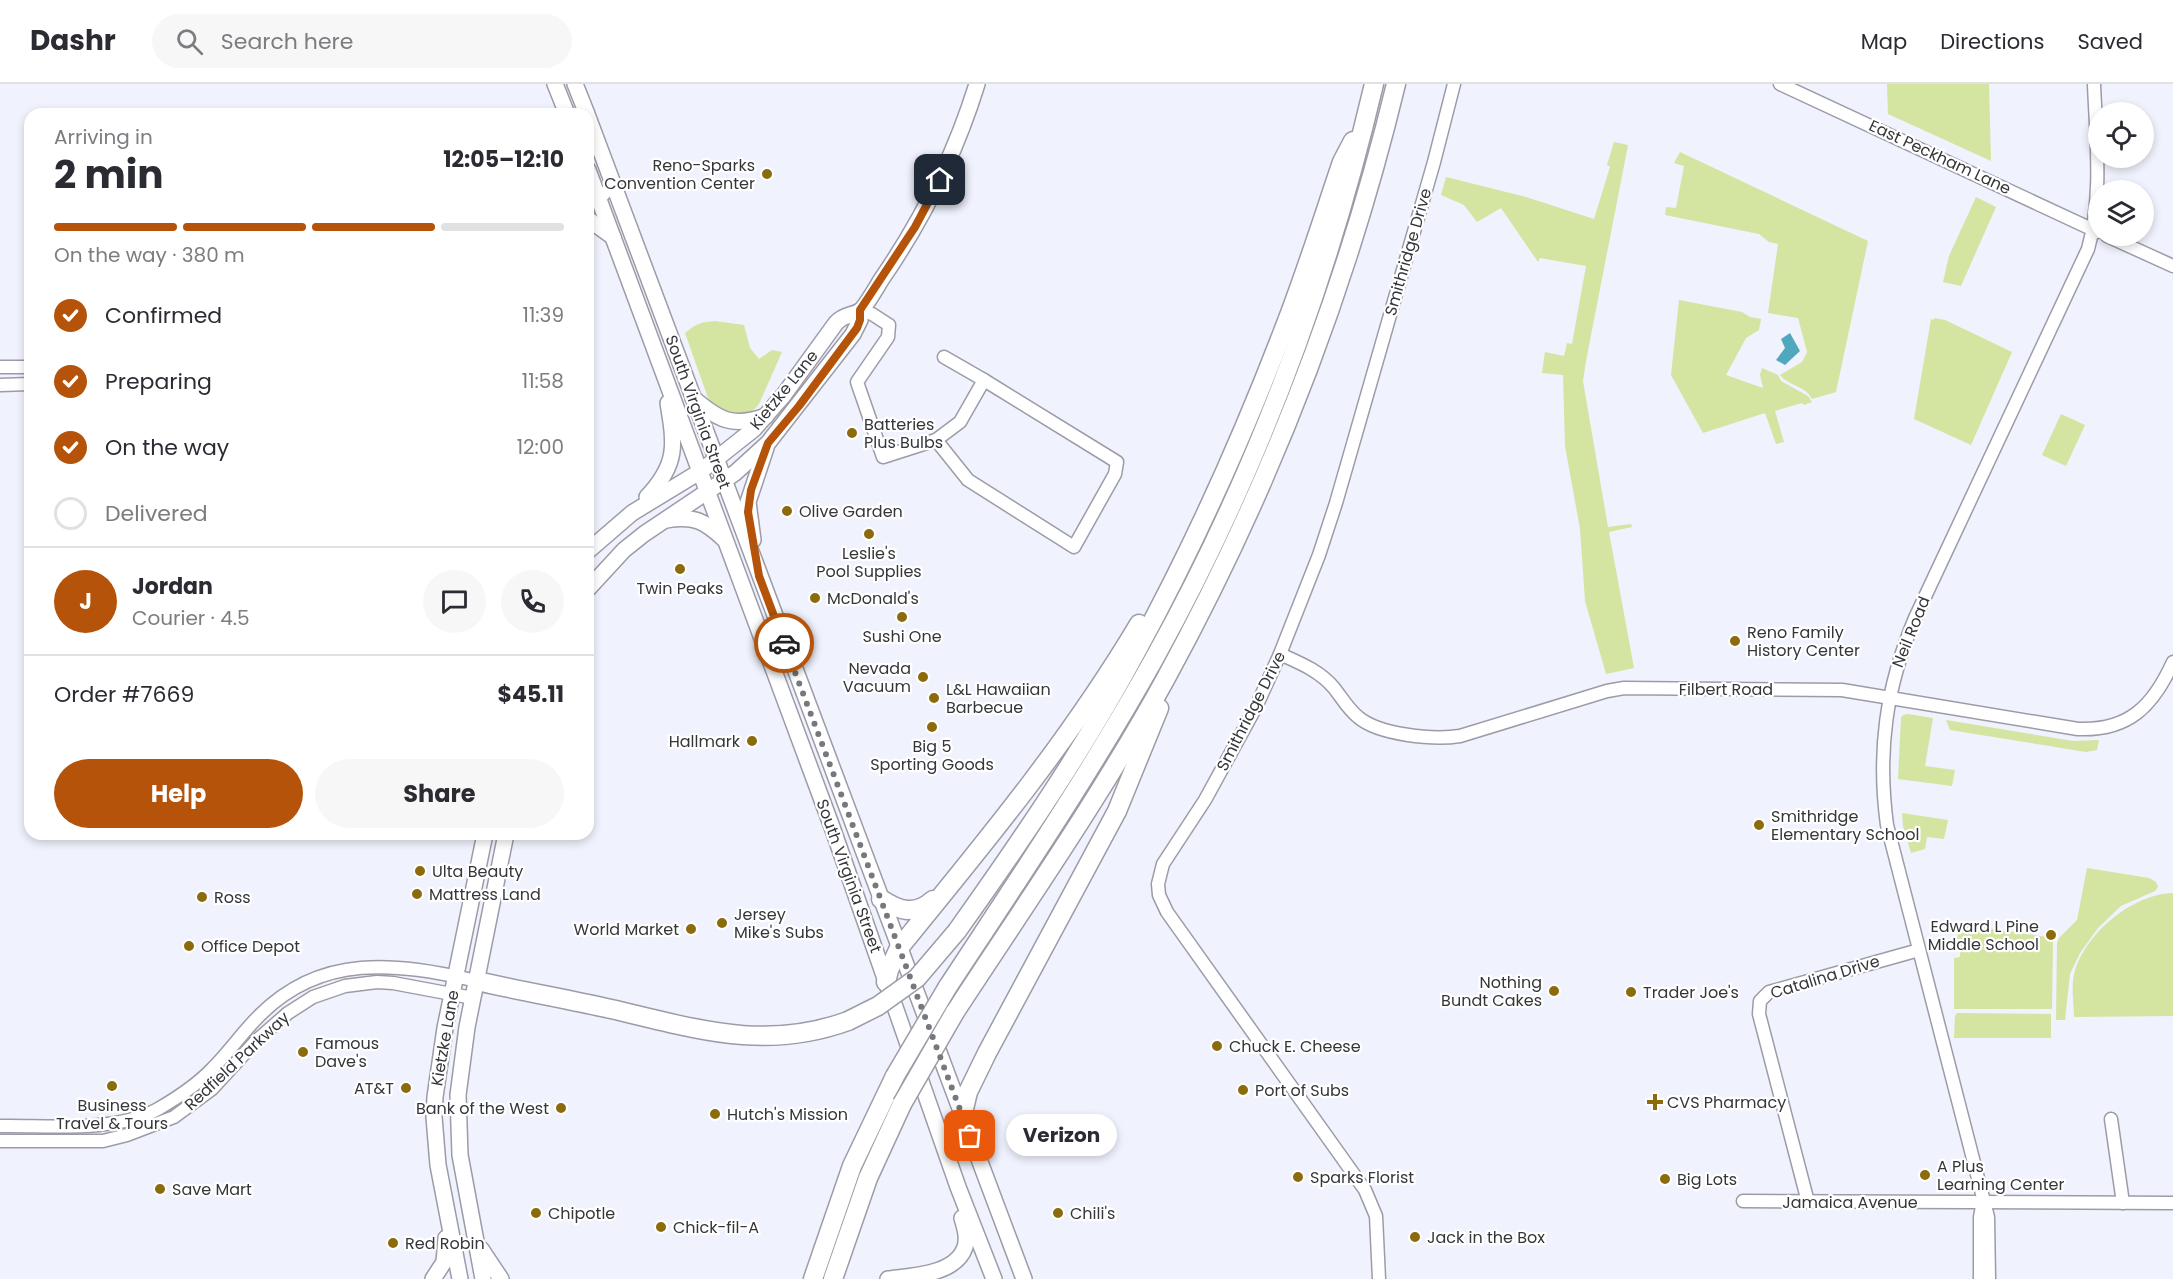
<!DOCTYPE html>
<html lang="en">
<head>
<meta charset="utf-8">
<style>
  body { margin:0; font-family:Poppins,sans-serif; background:#f7f7f7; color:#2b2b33; height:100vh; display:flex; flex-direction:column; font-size:22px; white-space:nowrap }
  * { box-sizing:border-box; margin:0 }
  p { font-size:20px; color:#7c7c81 }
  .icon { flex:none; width:33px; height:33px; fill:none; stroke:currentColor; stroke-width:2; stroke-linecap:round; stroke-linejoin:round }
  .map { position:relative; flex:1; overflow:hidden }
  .details { position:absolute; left:24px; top:24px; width:570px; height:732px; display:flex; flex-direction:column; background:#fff; border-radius:18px; box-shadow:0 3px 9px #0003 }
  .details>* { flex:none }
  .tools { position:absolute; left:2088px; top:18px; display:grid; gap:12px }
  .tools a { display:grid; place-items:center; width:66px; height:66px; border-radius:50%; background:#fff; box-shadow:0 3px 9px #0003; font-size:30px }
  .pin { position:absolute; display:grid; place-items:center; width:51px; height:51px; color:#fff; margin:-26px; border-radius:12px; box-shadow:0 3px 9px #0006 }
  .courier { position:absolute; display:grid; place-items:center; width:60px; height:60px; margin:-30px; border:4px solid #b45309; border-radius:50%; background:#fff; color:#222; box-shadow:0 2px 8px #0007 }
  .bubble { position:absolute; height:42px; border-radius:21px; background:#fff; box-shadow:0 3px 9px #0003; font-size:20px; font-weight:700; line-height:42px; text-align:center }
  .head em { font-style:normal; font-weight:700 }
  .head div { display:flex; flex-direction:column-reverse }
  .head { display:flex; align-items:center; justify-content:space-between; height:102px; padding:0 30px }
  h1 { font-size:39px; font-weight:700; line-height:45px }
  .bar { display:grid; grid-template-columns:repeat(4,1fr); gap:9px 6px; align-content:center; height:72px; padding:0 30px }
  .bar i { height:8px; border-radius:4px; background:#e1e1e2 }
  .bar .selected { background:#b45309 }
  .bar p { grid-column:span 4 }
  .line { display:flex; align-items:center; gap:15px; padding:0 30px; border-top:2px solid #e1e1e2 }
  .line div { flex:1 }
  .round { display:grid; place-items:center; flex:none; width:63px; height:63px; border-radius:32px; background:#f7f7f7 }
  ol { padding:0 30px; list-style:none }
  li { display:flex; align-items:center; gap:18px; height:66px }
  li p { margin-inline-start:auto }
  li .icon { padding:6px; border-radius:50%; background:#b45309; color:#fff; stroke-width:4 }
  li:last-child { color:#7c7c81 }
  li i { width:33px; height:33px; border:3px solid #e1e1e2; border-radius:50% }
  .action { display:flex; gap:12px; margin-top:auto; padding:12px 30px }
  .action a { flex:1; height:69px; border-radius:36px; background:#b45309; color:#fff; font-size:24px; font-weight:700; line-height:69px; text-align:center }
  .action a+a { background:#f7f7f7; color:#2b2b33 }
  header { display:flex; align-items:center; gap:36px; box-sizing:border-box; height:84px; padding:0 30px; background:#fff; border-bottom:2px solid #e1e1e2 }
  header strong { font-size:28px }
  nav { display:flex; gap:33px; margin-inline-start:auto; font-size:21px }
  .search { width:420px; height:54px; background:#f7f7f7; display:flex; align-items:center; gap:15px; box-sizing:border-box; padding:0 21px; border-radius:33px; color:#7c7c81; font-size:22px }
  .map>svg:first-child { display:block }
</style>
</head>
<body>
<header>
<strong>Dashr</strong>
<div class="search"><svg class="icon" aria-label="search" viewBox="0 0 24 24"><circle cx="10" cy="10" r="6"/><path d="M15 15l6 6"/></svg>Search here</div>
<nav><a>Map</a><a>Directions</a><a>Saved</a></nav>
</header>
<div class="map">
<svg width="2173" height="1195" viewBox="0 0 2173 1195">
  <rect width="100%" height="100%" fill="#f0f2fd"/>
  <!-- green -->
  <g fill="#d4e4a1">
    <polygon points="1887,0 1989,0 1991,77 1888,30"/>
    <polygon points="1614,58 1628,61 1586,277 1583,297 1608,443 1631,440 1632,443 1609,448 1634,584 1606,590 1585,517 1580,445 1565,362 1563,291 1542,289 1545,268 1564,272 1567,259 1572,260 1586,182 1540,174 1538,178 1501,124 1477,138 1464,121 1441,111 1446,93 1526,113 1594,135 1610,83 1607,81"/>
    <path d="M1680,68L1868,157L1836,308L1812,315C1806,302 1789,302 1780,291L1802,278L1807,268L1798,234L1768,229L1778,160L1769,158L1759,150L1665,131L1666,123L1676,124L1684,82L1674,79Z"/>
    <polygon points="1976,113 1996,123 1961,202 1943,198 1949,172"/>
    <polygon points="1679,216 1742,228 1750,233 1761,235 1759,246 1746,254 1726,291 1763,304 1760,291 1762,284 1778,291 1781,297 1808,312 1812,318 1804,321 1802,319 1775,327 1784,358 1776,360 1765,329 1703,349 1671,291"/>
    <polygon points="1934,234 1945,236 2012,268 1971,361 1914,335 1931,235 1934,236"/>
    <path d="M715,237L744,241L750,264L759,275L772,266L782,268L759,320C746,338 720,330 708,314L685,249C695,240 702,238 715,237Z"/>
    <polygon points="2061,330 2085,341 2066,382 2042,371"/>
    <polygon points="1908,630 1933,634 1925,682 1955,686 1952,702 1898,695 1901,634 1903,631"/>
    <polygon points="1946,636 2073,657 2099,656 2097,666 2086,668 1950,646"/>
    <polygon points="1902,729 1948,736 1944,755 1927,753 1925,765 1911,769 1903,742"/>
    <polygon points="2087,784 2149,794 2156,798 2158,803 2155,807 2121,822 2098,844 2080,869 2070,890 2065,936 2056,936 2057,859 2059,854 2077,836"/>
    <path d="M2173,809V932L2074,933C2074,920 2071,903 2074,891C2083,851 2132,810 2173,809Z"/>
    <polygon points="1961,840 2047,853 2053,857 2052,925 1954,925 1954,874 1960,873 1960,862 1957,854"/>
    <polygon points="1957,929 2051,930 2051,954 1954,954 1955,932"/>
  </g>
  <!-- water -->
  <polygon fill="#50a8bf" points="1790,249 1800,267 1785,281 1776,276 1785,264 1781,255"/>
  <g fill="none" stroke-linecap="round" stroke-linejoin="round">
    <defs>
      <g id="minor">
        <polyline points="1780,0 2098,148"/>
        <polyline points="588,119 599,115 613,101"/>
        <polyline points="2107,152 2173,182"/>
        <polyline points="860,227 872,230 889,241 888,253 857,298 883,373 936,356 960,338 984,296 944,273"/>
        <polyline points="0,283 30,283"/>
        <polyline points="0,301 30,300"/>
        <polyline points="936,356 968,396 1074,463 1115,390 1117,378 984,296"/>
        <path d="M1280,570C1300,579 1320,587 1334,604C1342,614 1348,625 1358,633C1379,651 1433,656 1460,652L1607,607L1624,604L1842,606L2078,645C2129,647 2153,622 2173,578"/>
        <polyline points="2111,1035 2123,1119"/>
        <path d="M0,1042C49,1041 114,1049 158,1025C177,1014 198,1000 213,984C229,968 242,949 258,933C321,868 397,879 477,897"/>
        <polyline points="0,1057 103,1057 127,1051 174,1033 212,1005 256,957 288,929 313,913 345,902 377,898 393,899 473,914"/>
        <polyline points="1743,1117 2173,1119"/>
        <polyline points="1808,1118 1759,930 1760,917 1769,908 1919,866"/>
        <polyline points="1379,1195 1376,1132 1365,1106 1167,828 1159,811 1158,800 1163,780 1205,716 1256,623 1280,570 1319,471 1336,419 1434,78 1454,0"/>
        <polyline points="1980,1195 1980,1133 1982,1122"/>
        <path d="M1989,1195L1988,1133L1887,741C1877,667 1886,603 1915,534L2088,165C2103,113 2096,53 2094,0"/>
      </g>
      <g id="major">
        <polyline points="555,0 567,30"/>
        <polyline points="575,0 587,30"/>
        <polyline points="588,33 1024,1195"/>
        <polyline points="588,86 832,743 958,1103 994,1195"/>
        <polyline points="588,135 613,153"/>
        <path d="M693,314C719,336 732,344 766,332"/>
        <path d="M647,413C678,380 675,361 668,319"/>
        <path d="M666,436C694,431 705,437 725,456"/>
        <polyline points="753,456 748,418 766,364"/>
        <path d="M588,467L632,429L701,387L754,345L783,312L836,239C844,230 852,232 860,227C866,222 876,204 881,196C923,135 955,71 977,0"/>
        <polyline points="588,505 624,466 644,450 735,389 768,359 853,250 860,236 860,227"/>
        <polyline points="481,1165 501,1195"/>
        <polyline points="433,1195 444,1178 446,1154"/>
        <polyline points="460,1195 438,1081 434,1033 435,1013 445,944 485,750"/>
        <polyline points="483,1195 460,1071 458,1011 467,943 506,750"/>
        <path d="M888,1195C911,1192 956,1191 965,1163C968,1154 965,1144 962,1134"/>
      </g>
      <g id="highway">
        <path d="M881,815C899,827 915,832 933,816"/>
        <path d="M957,847C1021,757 1084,665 1136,568C1194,462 1244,350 1287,237C1307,185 1324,131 1342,78L1353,57"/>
        <path d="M477,897C521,907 566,915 611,925C694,944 763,968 848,937"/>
        <path d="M886,898L889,886L899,864C984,760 1070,656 1139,540"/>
        <path d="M947,904C1018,796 1091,688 1154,575C1254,395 1327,200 1374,0"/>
        <path d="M955,928C1027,818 1103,709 1166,594C1268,407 1346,207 1396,0"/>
        <polyline points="962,1033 968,1008 987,969 1117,727 1159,624"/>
        <polyline points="813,1195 852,1082 895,992"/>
        <polyline points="833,1195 868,1094 902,1020"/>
      </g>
    </defs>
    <!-- minor casing -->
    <use href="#minor" stroke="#9b9ca7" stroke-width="15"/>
    <!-- major casing -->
    <use href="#major" stroke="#9b9ca7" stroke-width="18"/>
    <!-- highway casing -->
    <use href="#highway" stroke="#9b9ca7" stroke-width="21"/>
    <!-- minor -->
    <use href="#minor" stroke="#fff" stroke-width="12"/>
    <!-- major -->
    <use href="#major" stroke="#fff" stroke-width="15"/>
    <!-- highway -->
    <use href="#highway" stroke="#fff" stroke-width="18"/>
    <defs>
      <g id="highway-bridge">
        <polyline points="848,937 878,922 917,894 957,847"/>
        <polyline points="895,992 947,904"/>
        <polyline points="902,1020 955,928"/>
      </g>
    </defs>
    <!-- highway-bridge casing -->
    <use href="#highway-bridge" stroke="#9b9ca7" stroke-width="21" stroke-linecap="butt"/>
    <!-- highway-bridge -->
    <use href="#highway-bridge" stroke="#fff" stroke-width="18"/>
  </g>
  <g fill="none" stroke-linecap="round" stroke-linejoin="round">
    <!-- done -->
    <polyline stroke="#76787e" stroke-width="6" stroke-dasharray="0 10.8" points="784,559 970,1052"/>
    <!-- route -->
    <polyline stroke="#b45309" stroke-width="8" points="784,559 759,492 748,428 751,406 768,359 799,322 857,244 860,236 860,226 915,143 940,96"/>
  </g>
  <!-- markers -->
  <g fill="#8c6b0d" stroke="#fff" stroke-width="2">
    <circle cx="767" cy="90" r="6"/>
    <circle cx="852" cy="349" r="6"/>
    <circle cx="787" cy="427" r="6"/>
    <circle cx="869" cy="450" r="6"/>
    <circle cx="680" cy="485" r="6"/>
    <circle cx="815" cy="514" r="6"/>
    <circle cx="902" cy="533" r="6"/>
    <circle cx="1735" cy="557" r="6"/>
    <circle cx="923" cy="593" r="6"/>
    <circle cx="934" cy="614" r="6"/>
    <circle cx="932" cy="643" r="6"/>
    <circle cx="752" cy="657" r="6"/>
    <circle cx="1759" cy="741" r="6"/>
    <circle cx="420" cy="787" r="6"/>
    <circle cx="417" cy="810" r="6"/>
    <circle cx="202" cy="813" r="6"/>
    <circle cx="722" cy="839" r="6"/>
    <circle cx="691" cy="845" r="6"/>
    <circle cx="2051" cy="851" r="6"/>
    <circle cx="189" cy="862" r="6"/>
    <circle cx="1554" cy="907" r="6"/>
    <circle cx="1631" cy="908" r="6"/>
    <circle cx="1217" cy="962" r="6"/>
    <circle cx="303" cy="968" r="6"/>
    <circle cx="112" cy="1002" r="6"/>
    <circle cx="406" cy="1004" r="6"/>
    <circle cx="1243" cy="1006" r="6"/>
    <path d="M1652 1009h6v6h6v6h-6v6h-6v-6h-6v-6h6z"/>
    <circle cx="561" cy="1024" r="6"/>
    <circle cx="715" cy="1030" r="6"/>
    <circle cx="1925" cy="1091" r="6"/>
    <circle cx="1298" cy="1093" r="6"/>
    <circle cx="1665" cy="1095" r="6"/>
    <circle cx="160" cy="1105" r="6"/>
    <circle cx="536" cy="1129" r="6"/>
    <circle cx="1058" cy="1129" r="6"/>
    <circle cx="661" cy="1143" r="6"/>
    <circle cx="1415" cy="1153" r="6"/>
    <circle cx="393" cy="1159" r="6"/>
  </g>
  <g text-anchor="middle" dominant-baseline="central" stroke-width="4.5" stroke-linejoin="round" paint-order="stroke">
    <!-- street labels -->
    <g font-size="16" fill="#35363a" stroke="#fff">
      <text transform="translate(1940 73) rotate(25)">East Peckham Lane</text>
      <text transform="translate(1408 168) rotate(-74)">Smithridge Drive</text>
      <text transform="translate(784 306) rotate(-51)">Kietzke Lane</text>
      <text transform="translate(698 328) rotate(70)">South Virginia Street</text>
      <text transform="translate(1911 548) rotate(-68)">Neil Road</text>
      <text x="1726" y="605">Filbert Road</text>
      <text transform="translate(1251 627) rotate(-63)">Smithridge Drive</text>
      <text transform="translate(849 792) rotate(70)">South Virginia Street</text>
      <text transform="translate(1825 893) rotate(-17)">Catalina Drive</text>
      <text transform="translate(445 954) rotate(-80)">Kietzke Lane</text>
      <text transform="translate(237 977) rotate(-43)">Redfield Parkway</text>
      <text x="1850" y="1118">Jamaica Avenue</text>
    </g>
    <!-- poi labels -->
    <g font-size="16" fill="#35363a" stroke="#fff" text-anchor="start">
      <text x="755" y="81" text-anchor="end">Reno-Sparks<tspan x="755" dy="18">Convention Center</tspan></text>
      <text x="864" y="340">Batteries<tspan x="864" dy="18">Plus Bulbs</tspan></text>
      <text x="799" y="427">Olive Garden</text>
      <text x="869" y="469" text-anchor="middle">Leslie's<tspan x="869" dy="18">Pool Supplies</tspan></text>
      <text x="680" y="504" text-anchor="middle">Twin Peaks</text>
      <text x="827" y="514">McDonald's</text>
      <text x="1747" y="548">Reno Family<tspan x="1747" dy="18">History Center</tspan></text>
      <text x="902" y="552" text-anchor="middle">Sushi One</text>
      <text x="911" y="584" text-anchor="end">Nevada<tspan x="911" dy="18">Vacuum</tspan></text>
      <text x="946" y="605">L&amp;L Hawaiian<tspan x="946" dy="18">Barbecue</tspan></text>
      <text x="740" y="657" text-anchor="end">Hallmark</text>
      <text x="932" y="662" text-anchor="middle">Big 5<tspan x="932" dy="18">Sporting Goods</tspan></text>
      <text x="1771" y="732">Smithridge<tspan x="1771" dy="18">Elementary School</tspan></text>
      <text x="432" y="787">Ulta Beauty</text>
      <text x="429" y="810">Mattress Land</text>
      <text x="214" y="813">Ross</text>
      <text x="734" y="830">Jersey<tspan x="734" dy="18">Mike's Subs</tspan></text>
      <text x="2039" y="842" text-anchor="end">Edward L Pine<tspan x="2039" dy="18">Middle School</tspan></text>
      <text x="679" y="845" text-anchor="end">World Market</text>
      <text x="201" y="862">Office Depot</text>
      <text x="1542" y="898" text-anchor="end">Nothing<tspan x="1542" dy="18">Bundt Cakes</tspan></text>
      <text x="1643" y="908">Trader Joe's</text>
      <text x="315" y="959">Famous<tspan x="315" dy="18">Dave's</tspan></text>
      <text x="1229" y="962">Chuck E. Cheese</text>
      <text x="394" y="1004" text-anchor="end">AT&amp;T</text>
      <text x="1255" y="1006">Port of Subs</text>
      <text x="1667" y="1018">CVS Pharmacy</text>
      <text x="112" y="1021" text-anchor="middle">Business<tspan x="112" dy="18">Travel &amp; Tours</tspan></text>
      <text x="549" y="1024" text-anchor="end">Bank of the West</text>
      <text x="727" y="1030">Hutch's Mission</text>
      <text x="1937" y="1082">A Plus<tspan x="1937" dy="18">Learning Center</tspan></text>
      <text x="1310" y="1093">Sparks Florist</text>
      <text x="1677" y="1095">Big Lots</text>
      <text x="172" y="1105">Save Mart</text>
      <text x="548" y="1129">Chipotle</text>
      <text x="1070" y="1129">Chili's</text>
      <text x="673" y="1143">Chick-fil-A</text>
      <text x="1427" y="1153">Jack in the Box</text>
      <text x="405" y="1159">Red Robin</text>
    </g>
  </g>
</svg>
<div class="tools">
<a><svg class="icon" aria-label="locate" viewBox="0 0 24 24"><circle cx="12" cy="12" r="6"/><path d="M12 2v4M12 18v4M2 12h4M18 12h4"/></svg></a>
<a><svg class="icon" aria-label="layers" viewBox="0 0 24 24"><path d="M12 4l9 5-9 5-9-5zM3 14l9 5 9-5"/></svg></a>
</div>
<div class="pin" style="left:970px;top:1052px;background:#ea580c"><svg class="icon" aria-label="bag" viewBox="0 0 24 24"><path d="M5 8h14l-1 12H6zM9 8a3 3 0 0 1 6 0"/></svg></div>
<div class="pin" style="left:940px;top:96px;background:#1f2937"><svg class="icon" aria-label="home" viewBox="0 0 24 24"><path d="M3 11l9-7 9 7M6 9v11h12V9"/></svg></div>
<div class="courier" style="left:784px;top:559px"><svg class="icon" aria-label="car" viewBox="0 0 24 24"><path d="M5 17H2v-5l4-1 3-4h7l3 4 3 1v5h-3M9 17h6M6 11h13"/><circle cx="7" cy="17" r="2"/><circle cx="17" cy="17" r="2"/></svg></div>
<div class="bubble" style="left:1006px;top:1030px;width:111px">Verizon</div>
<section class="details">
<div class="head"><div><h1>2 min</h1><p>Arriving in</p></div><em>12:05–12:10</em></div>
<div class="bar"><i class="selected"></i><i class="selected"></i><i class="selected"></i><i></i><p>On the way · 380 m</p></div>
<ol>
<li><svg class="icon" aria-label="check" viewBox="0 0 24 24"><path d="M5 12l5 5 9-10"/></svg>Confirmed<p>11:39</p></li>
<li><svg class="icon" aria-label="check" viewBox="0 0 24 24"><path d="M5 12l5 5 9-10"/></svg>Preparing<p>11:58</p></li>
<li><svg class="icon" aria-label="check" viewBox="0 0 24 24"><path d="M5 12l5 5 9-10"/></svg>On the way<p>12:00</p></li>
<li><i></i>Delivered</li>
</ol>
<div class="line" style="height:108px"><b class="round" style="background:#b45309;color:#fff">J</b><div><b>Jordan</b><p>Courier · 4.5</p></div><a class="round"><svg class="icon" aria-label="chat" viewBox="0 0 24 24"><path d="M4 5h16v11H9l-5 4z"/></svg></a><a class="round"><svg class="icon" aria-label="phone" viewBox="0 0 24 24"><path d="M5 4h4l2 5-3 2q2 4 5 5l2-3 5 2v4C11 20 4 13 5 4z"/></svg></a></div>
<div class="line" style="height:78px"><div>Order #7669</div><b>$45.11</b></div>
<div class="action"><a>Help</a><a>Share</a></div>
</section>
</div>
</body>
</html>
